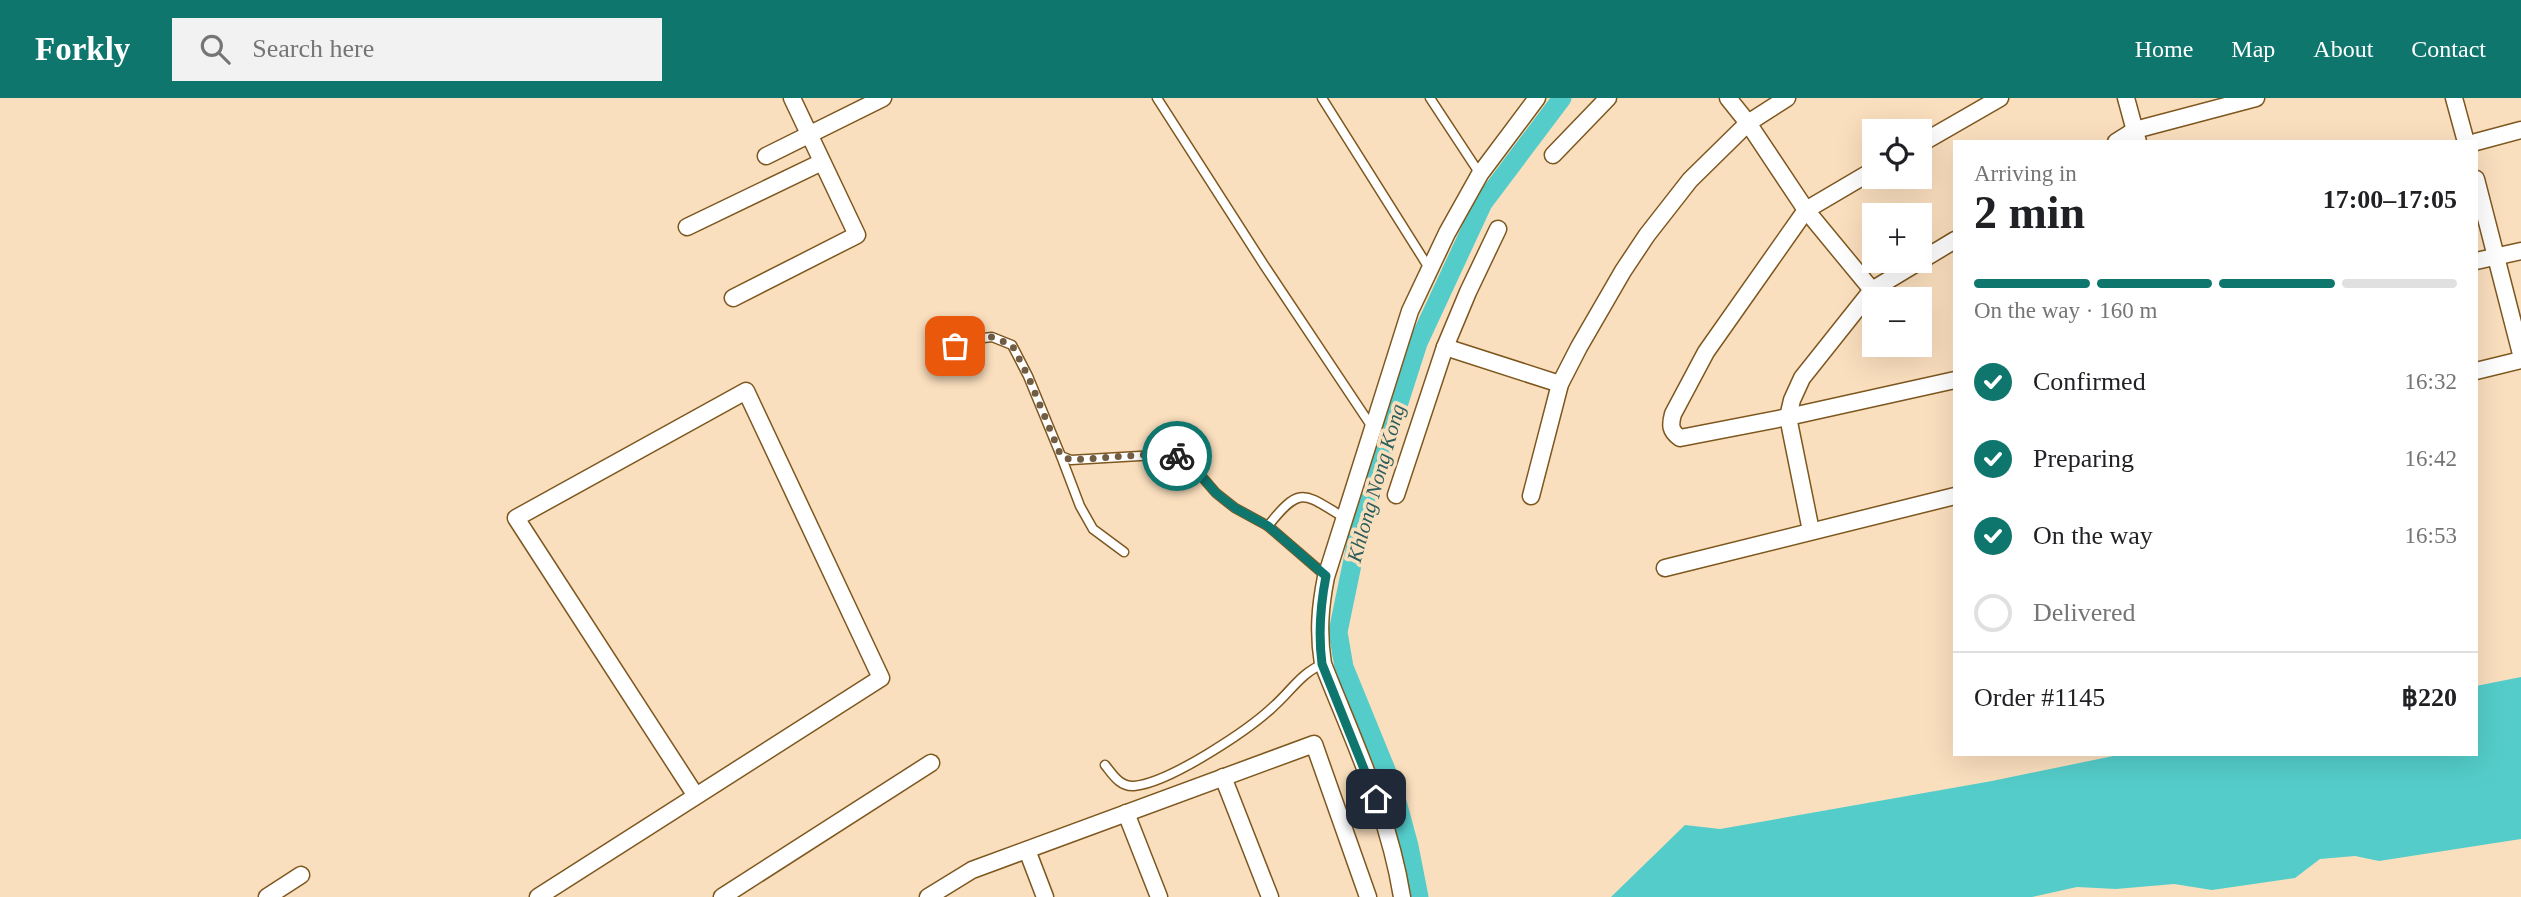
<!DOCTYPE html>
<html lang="en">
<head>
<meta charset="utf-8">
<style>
  body { margin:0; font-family:Georgia,serif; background:#f2f2f2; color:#202124; height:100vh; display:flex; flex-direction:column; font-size:26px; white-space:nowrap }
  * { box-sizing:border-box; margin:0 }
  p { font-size:23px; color:#757577 }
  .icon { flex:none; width:38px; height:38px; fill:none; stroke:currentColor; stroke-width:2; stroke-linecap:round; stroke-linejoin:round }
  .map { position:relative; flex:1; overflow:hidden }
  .panel { position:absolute; left:1953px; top:42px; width:525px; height:616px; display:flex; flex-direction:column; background:#fff; border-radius:0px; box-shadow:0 7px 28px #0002 }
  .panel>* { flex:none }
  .tools { position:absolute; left:1862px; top:21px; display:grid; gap:14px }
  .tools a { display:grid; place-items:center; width:70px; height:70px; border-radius:0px; background:#fff; box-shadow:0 7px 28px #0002; font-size:35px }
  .pin { position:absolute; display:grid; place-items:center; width:60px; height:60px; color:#fff; margin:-30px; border-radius:14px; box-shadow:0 4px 10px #0006 }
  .courier { position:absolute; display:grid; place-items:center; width:70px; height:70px; margin:-35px; border:5px solid #0f766e; border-radius:50%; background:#fff; color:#222; box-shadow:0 2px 9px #0007 }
  .summary em { font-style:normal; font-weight:700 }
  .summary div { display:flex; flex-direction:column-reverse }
  .summary { display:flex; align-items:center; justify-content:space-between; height:119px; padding:0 21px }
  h1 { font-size:46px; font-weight:700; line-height:52px }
  .bar { display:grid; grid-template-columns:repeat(4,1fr); gap:10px 7px; align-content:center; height:84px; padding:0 21px }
  .bar i { height:9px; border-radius:5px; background:#e0e0e0 }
  .bar .selected { background:#0f766e }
  .bar p { grid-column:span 4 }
  .line { display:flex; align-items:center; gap:18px; padding:0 21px; border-top:2px solid #e0e0e0 }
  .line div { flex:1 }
  ol { padding:0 21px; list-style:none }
  li { display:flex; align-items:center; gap:21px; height:77px }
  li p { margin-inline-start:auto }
  li .icon { padding:7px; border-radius:50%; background:#0f766e; color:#fff; stroke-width:4 }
  li:last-child { color:#757577 }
  li i { width:38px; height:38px; border:4px solid #e0e0e0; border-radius:50% }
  header { display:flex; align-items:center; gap:42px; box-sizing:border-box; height:98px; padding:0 35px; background:#0f766e; color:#fff }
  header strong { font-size:33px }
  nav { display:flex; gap:38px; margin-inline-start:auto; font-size:24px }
  .search { width:490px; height:63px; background:#f2f2f2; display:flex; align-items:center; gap:18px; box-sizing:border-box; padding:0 24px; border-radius:0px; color:#757577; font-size:26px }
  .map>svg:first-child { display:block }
</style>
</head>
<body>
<header>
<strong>Forkly</strong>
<div class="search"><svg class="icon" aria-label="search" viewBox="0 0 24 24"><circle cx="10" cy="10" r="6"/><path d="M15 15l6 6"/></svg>Search here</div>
<nav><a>Home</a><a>Map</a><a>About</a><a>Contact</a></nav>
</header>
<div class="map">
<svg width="2521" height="799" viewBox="0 0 2521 799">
  <rect width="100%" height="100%" fill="#fadfbe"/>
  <!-- water -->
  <polygon fill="#54cdca" points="2521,579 2521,741 2379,763 2355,758 2320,761 2295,780 2212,792 2174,786 2116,791 2077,789 2032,799 1611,799 1685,727 1720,731 1992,683 2123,656 2476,656 2476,588"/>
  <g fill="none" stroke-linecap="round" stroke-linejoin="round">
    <!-- canal -->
    <polyline stroke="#54cdca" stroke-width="19" points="1419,799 1409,748 1393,689 1344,569 1338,534 1361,423 1418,245 1483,105 1562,0"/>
    <defs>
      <g id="service">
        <polyline points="1157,0 1264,167 1372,329"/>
        <polyline points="1322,0 1429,170"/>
        <polyline points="1430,0 1480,76"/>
        <polyline points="936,256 975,241 992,239 1012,247 1028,278 1061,358 1071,362 1174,356 1190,365 1216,395 1235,410 1268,428 1326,478"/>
        <polyline points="1061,358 1080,408 1093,431 1124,454"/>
        <path d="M1268,428C1301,386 1304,396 1345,420"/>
        <path d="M1105,667C1113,677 1120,689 1134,688C1169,685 1249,632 1274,608C1291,593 1301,575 1323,566"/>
      </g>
      <g id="minor">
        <polyline points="1728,0 1748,25 1806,112 1872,192"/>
        <polyline points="2126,0 2138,44"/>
        <polyline points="2454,0 2466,44"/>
        <polyline points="2116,44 2135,32 2256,0"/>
        <polyline points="2476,44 2521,32"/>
        <polyline points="1920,46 2000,0"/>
        <polyline points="1553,57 1608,0"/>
        <polyline points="766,58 883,0"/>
        <path d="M1874,72L1806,112L1706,254L1673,316C1670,327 1670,333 1680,340L1788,319L1955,282"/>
        <polyline points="2476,81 2521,256"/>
        <polyline points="687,129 822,64"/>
        <polyline points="2476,163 2521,153"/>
        <polyline points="733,200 857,137 792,0"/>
        <polyline points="1445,249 1560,286"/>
        <polyline points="2476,273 2521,262"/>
        <polyline points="1396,397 1445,249 1468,194 1498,131"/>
        <polyline points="1531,398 1560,286 1579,249 1623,173 1647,137 1690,82 1748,25 1787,0"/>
        <polyline points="1811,433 1788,319 1792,302 1802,280 1872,192 1955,142"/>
        <polyline points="1665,470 1955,398"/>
        <polyline points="1223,679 1270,799"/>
        <polyline points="1126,715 1159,799"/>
        <polyline points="1027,752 1045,799"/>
        <polyline points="267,799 301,777"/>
        <polyline points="538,799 881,580 746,293 516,420 696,698"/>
        <polyline points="722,799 931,665"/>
        <polyline points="928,799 972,772 1314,646 1368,799"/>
        <path d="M1402,799C1389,717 1353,642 1323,566C1318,535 1320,509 1326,479L1410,213L1447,135L1480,76L1537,0"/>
      </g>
    </defs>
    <!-- service casing -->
    <use href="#service" stroke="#7e571f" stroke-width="11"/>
    <!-- minor casing -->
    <use href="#minor" stroke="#7e571f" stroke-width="19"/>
    <!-- service -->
    <use href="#service" stroke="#fff" stroke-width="8"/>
    <!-- minor -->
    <use href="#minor" stroke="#fff" stroke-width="16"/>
  </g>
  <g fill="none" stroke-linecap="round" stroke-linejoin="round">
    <!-- done -->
    <polyline stroke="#715d44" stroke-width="7" stroke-dasharray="0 12.6" points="955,248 975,241 992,239 1012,247 1028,278 1061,358 1071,362 1154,356 1177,358"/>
    <!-- route -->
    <path stroke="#0f766e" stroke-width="9" d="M1177,358L1190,365L1216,395L1235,410L1268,428L1326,478C1320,509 1318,535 1322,566L1376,701"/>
  </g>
  <g text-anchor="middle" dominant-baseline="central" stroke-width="7" stroke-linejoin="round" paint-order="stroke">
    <!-- water labels -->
    <g font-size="21" font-style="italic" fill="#2a5d5c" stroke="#fadfbe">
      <text transform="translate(1376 385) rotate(-74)">Khlong Nong Kong</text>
    </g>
  </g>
</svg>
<div class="tools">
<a><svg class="icon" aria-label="locate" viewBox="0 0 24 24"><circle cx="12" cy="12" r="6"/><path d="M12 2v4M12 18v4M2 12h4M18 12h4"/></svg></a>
<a>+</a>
<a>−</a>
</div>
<div class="pin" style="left:955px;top:248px;background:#ea580c"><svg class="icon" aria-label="bag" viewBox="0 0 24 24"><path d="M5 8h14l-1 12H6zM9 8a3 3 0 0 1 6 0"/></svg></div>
<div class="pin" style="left:1376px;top:701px;background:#1f2937"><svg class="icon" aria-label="home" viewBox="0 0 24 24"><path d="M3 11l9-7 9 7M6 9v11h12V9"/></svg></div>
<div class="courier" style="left:1177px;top:358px"><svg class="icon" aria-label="bike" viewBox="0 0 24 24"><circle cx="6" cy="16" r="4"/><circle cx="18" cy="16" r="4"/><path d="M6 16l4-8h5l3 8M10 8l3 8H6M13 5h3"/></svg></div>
<section class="panel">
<div class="summary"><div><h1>2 min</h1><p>Arriving in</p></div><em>17:00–17:05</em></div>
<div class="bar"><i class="selected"></i><i class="selected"></i><i class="selected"></i><i></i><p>On the way · 160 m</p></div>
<ol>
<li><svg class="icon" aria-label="check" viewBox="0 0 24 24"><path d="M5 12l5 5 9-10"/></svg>Confirmed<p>16:32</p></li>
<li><svg class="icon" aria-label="check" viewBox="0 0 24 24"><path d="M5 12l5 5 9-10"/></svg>Preparing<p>16:42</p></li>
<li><svg class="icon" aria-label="check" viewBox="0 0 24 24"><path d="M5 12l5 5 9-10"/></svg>On the way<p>16:53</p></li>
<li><i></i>Delivered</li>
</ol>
<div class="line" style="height:91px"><div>Order #1145</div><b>฿220</b></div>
</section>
</div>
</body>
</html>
